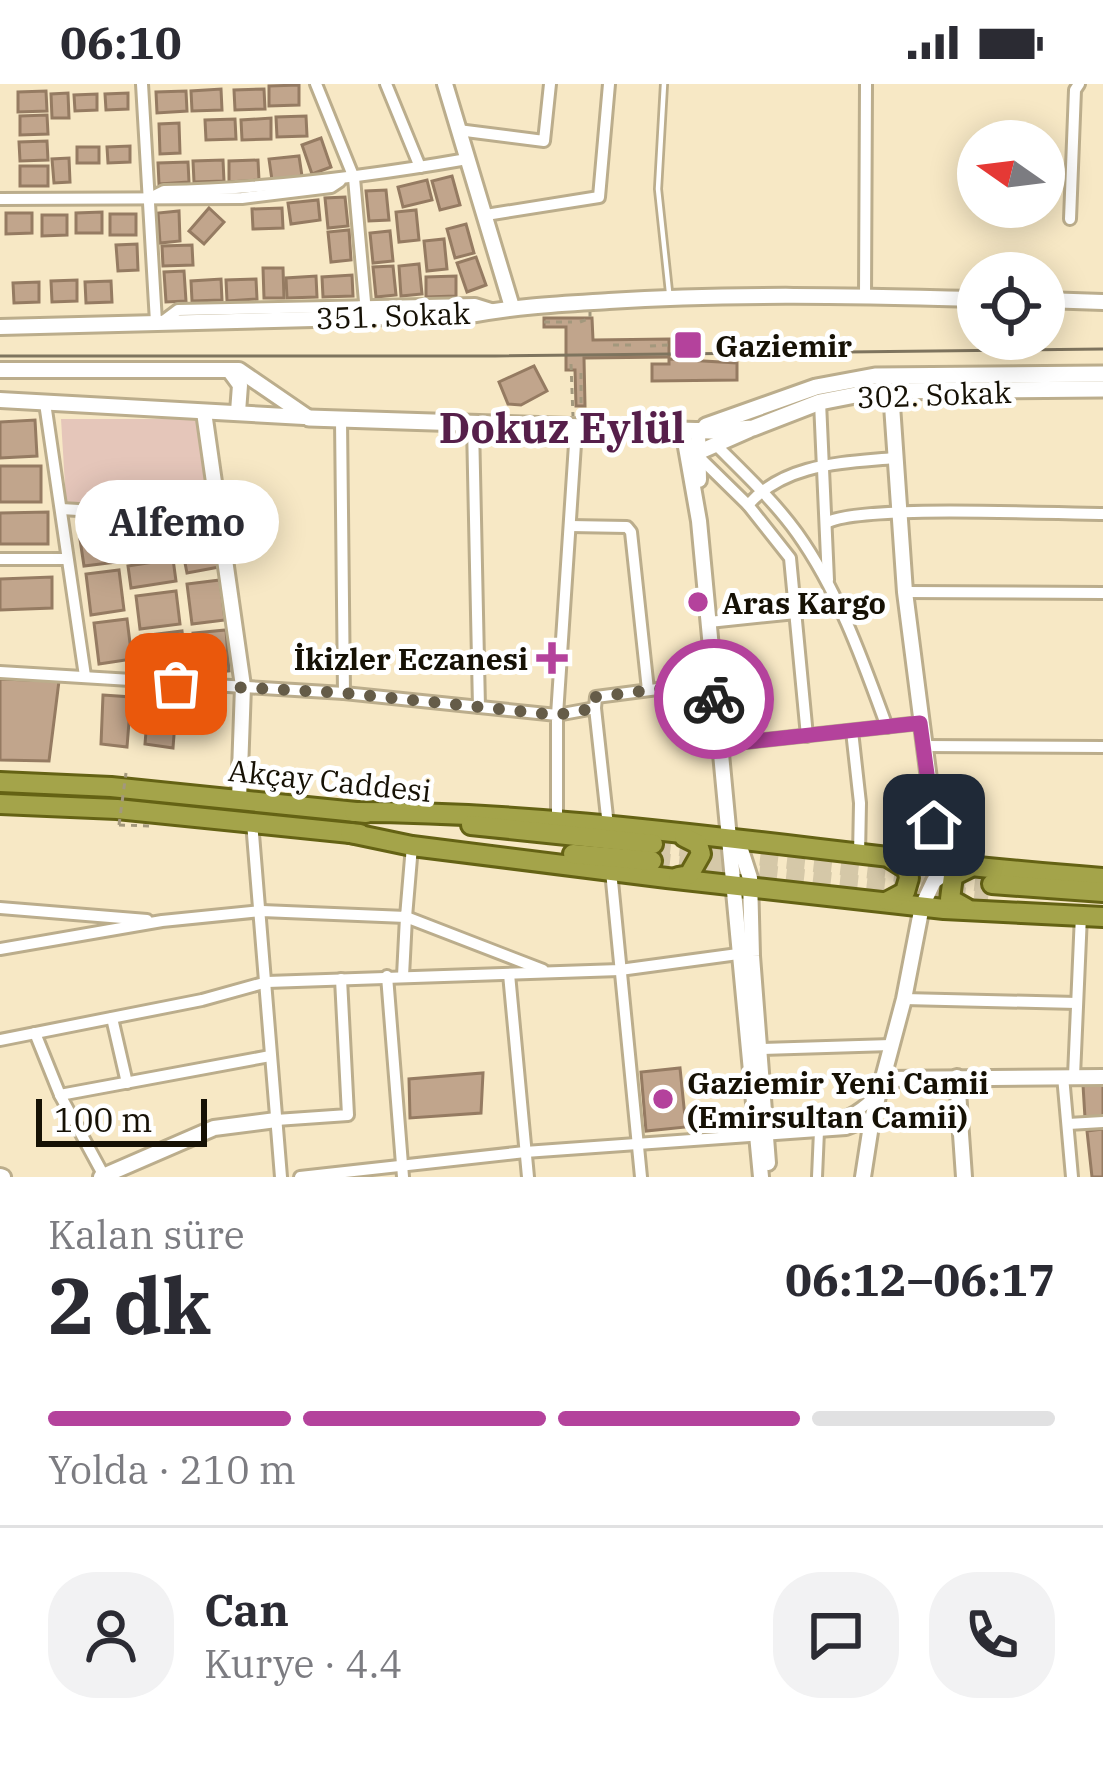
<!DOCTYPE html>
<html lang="tr">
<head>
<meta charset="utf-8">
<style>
  body { margin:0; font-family:"IBM Plex Serif",serif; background:#f2f2f3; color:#2b2b33; height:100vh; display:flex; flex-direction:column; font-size:45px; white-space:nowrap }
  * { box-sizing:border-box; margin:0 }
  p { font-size:39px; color:#7c7c81 }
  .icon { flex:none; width:66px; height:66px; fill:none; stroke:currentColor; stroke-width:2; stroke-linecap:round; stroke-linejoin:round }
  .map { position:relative; height:1093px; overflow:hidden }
  .side { display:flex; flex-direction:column; background:#fff; flex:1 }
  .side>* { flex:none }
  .needle { width:78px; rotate:284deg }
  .buttons { position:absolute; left:957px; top:36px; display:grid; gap:24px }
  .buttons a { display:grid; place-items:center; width:108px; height:108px; border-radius:50%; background:#fff; box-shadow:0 6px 30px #0003; font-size:60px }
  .scale { position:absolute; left:36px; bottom:30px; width:171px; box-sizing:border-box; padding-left:12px; border:6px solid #161105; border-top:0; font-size:33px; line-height:42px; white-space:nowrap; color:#161105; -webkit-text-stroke:9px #fff; paint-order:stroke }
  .pin { position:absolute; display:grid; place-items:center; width:102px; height:102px; color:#fff; margin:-51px; border-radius:24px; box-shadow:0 6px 18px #0006 }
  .courier { position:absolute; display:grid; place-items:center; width:120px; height:120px; margin:-60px; border:9px solid #b4429c; border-radius:50%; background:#fff; color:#222; box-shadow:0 3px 15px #0007 }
  .bubble { position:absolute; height:84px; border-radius:42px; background:#fff; box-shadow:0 6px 30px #0003; font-size:39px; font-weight:800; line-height:84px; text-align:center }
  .headline em { font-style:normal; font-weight:800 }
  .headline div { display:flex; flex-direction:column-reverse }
  .headline { display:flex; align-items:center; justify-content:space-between; height:204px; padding:0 48px }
  h1 { font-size:78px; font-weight:800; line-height:90px }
  .bar { display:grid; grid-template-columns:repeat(4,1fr); gap:18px 12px; align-content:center; height:144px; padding:0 48px }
  .bar i { height:15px; border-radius:9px; background:#e1e1e2 }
  .bar .current { background:#b4429c }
  .bar p { grid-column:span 4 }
  .line { display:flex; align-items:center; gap:30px; padding:0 48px; border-top:3px solid #e1e1e2 }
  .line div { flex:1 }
  .round { display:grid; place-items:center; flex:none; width:126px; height:126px; border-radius:48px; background:#f2f2f3 }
  .status { display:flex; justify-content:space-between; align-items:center; height:84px; padding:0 60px; background:#fff; direction:ltr }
  .status svg { height:33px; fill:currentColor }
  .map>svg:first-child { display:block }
</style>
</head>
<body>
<div class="status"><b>06:10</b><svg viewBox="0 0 49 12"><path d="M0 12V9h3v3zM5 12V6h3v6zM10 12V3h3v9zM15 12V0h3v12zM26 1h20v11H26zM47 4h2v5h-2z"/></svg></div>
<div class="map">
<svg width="1103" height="1093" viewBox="0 0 1103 1093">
  <rect width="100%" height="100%" fill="#f7e8c5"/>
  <!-- green -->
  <polygon fill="#e5c6ba" points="61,335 199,335 212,427 66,418"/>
  <!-- building -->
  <g fill="#c1a58c" stroke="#957b62" stroke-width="3">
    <polygon points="299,1 299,21 269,22 269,2"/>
    <polygon points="221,5 222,26 192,27 191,7"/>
    <polygon points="264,5 265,25 235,26 234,6"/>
    <polygon points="46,7 47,27 18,28 18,8"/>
    <polygon points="186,7 187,27 157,29 156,8"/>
    <polygon points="68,9 69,34 52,34 51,10"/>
    <polygon points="128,9 128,25 106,26 105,10"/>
    <polygon points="97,10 97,26 75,27 74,11"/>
    <polygon points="47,31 48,50 20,51 20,32"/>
    <polygon points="306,32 307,52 277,53 276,33"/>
    <polygon points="271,34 271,55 242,56 241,36"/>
    <polygon points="235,35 236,55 206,56 205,36"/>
    <polygon points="179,39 180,69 160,70 159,40"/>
    <polygon points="321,54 331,83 312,90 302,61"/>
    <polygon points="47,57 48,76 20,77 19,58"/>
    <polygon points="130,62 130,78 108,79 107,63"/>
    <rect x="77" y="63" width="22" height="16"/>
    <polygon points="299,72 302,92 272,96 269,75"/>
    <polygon points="69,74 70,98 54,99 52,75"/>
    <polygon points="223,76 224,97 194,98 193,77"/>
    <polygon points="258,76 259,96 229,98 229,77"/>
    <polygon points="188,78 189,98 159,100 158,79"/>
    <rect x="20" y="82" width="28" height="20"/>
    <polygon points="452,92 460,121 440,126 432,97"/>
    <polygon points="427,96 432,116 403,123 398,103"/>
    <polygon points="386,106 389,136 369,137 366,107"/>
    <polygon points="345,113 348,142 328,144 325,114"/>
    <polygon points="318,116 320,136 291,140 288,119"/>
    <polygon points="209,124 224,138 204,160 189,147"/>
    <polygon points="282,124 283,144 253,145 252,125"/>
    <polygon points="416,126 419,156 399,158 396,128"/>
    <polygon points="179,127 180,157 160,159 158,129"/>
    <polygon points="102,128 102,149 76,149 76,129"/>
    <polygon points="6,129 32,129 32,149 6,150"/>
    <rect x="110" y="130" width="26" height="21"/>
    <polygon points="42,131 67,131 67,151 42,152"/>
    <polygon points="466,140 474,169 455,174 447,145"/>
    <polygon points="349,146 351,176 331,178 328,148"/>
    <polygon points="390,147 393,177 373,179 370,149"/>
    <polygon points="444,155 447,185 427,187 424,157"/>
    <polygon points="137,160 138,186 118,187 116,161"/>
    <polygon points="192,161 193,181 163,182 162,162"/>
    <polygon points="476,173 486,201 467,208 457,179"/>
    <polygon points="419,180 422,210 401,212 399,182"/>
    <polygon points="393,182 396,211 376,213 373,183"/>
    <polygon points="263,184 283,184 284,214 264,214"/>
    <polygon points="184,187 186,217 166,218 164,188"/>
    <polygon points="352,191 353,212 323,213 322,193"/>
    <polygon points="316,192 317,213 287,214 286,194"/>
    <polygon points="456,192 456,212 426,213 426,193"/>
    <polygon points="221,195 222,216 192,217 191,197"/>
    <polygon points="256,195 257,215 227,217 226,196"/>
    <polygon points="77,196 77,217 52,218 51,197"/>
    <polygon points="111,197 112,218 86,219 85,198"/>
    <polygon points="39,198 39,218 14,219 13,199"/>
    <polygon points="544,234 592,234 593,256 669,255 669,273 584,274 585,322 576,322 575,286 566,286 566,243 544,243"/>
    <polygon points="669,275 737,279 737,296 652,297 652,280 669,280"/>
    <polygon points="534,282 547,307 521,321 508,320 499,298"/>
    <polygon points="35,336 37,372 0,374 0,338"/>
    <rect x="0" y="382" width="41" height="36"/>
    <polygon points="48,428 48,460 0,460 0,429"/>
    <polygon points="111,438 117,478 84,482 78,442"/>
    <polygon points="168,439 172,469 128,475 124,445"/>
    <polygon points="212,443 219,483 187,489 179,449"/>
    <polygon points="173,475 176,497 131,504 128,482"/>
    <polygon points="119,486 124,526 91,531 86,490"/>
    <polygon points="52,493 52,524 0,526 0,495"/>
    <polygon points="220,496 225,536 192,540 187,500"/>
    <polygon points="176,507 180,540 140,545 136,512"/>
    <polygon points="127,535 132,575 99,580 94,539"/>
    <polygon points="226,546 229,587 196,590 193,549"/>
    <polygon points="182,547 186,580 146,585 141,552"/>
    <polygon points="0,595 59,597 49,677 0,676"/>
    <polygon points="103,611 131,613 127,663 101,660"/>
    <polygon points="149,611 177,612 173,664 145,660"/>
    <polygon points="680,984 686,1043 646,1047 641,988"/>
    <polygon points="483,989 481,1029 410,1034 409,995"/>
    <polygon points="1083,1001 1103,1001 1103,1034 1085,1034"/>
    <polygon points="1103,1045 1103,1093 1092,1093 1087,1047"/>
  </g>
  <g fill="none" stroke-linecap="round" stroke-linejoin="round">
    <!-- trunk-tunnel -->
    <g stroke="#d5c8a8" stroke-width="18" stroke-dasharray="18 9" stroke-linecap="butt">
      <polyline points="653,760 992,800"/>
      <polyline points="652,777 988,815"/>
    </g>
    <defs>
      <polyline id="service" points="664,0 658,105 669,208"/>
      <polyline id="pedestrian" points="817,1093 819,1047"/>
      <g id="minor">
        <polyline points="142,0 156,238"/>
        <polyline points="316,0 354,94 366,229"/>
        <polyline points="386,0 420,83"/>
        <polyline points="458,46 544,57 550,0"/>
        <path d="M154,112L164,107C267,105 365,93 467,75"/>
        <polyline points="0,115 242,114 331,103 340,97"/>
        <polyline points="486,131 599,113 609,0"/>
        <polyline points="1070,135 1075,6 1079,0"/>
        <polyline points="865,213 866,0"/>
        <polyline points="162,238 178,226 475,220 491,225"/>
        <polyline points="820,318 828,496"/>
        <polyline points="45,319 85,592"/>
        <polyline points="341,336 344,609"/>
        <polyline points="473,341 479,623"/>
        <polyline points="576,345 557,631 595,624 608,742"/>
        <path d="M715,360C744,389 774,417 797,449C839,508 863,577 887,643"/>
        <polyline points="699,373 748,421 790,474 807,652"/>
        <path d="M748,421C785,379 842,379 894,374"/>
        <polyline points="61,425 218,434"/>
        <path d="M826,439C858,420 1054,430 1103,430"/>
        <polyline points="570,442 627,443 631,448 648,606"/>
        <polyline points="0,475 67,475"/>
        <polyline points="905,508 1103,509"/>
        <polyline points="709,538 796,529"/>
        <polyline points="0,588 344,609 557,631 557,737"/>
        <polyline points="595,624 596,613 712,598"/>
        <polyline points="852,647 860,719 859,771"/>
        <polyline points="719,661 920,639"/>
        <polyline points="923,662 1103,663"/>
        <polyline points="252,738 281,1093"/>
        <polyline points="611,787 641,1093"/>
        <polyline points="0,824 147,836"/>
        <polyline points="0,865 162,837 262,827 406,833 412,762"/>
        <polyline points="509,890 528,1093"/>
        <polyline points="387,892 403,1093"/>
        <polyline points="403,892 406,833 543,886"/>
        <polyline points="904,915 1077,919"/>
        <polyline points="112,934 127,999"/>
        <polyline points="35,949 60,1011"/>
        <polyline points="0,956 202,916 267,898 620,886 738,870"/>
        <polyline points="760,965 891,961"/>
        <polyline points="1063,992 1072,1093"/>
        <polyline points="1074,992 1081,831"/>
        <polyline points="276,1036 348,1031 341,895"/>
        <polyline points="1068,1040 1103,1038"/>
        <path d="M763,1045L766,1041C810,1041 846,1045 876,1010"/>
        <polyline points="104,1092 60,1011 270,972"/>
        <polyline points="300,1093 525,1068 846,1045 872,1035"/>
      </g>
      <g id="tertiary">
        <polyline points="445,0 512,223"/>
        <polyline points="1044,216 1103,218"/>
        <path d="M0,243L471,231C517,222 562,220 609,217C732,209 855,212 978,215"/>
        <polyline points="0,286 239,286 309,334"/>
        <polyline points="229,286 240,301 238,328"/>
        <polyline points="891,307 905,508 940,781"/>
        <polyline points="0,316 304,333"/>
        <polyline points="204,328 243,602 239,716"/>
        <polyline points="683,346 699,437 761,1093"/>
        <polyline points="698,346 699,396"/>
        <polyline points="699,368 749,346"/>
        <polyline points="729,756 741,766 750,794 752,872 768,1079"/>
        <polyline points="957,993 964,1093"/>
        <polyline points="883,995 1103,993"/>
        <polyline points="0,1092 3,1093"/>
        <polyline points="101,1093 214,1044 276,1036"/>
        <polyline points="863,1093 872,1035 904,915 922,822 934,797 953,783"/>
      </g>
      <g id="secondary">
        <polyline points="309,334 711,347 753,344 820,318 876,307 1103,305"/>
        <polyline points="706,342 816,303 875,292 1103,290"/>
      </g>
      <g id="trunk">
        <polyline points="0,698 111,703 366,729"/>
        <polyline points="0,720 117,725 360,750"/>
        <path d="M354,728C605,728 853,776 1103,794"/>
        <polyline points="471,741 653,760"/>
        <polyline points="350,749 412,762 667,794 944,825 1103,833"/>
        <polyline points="573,770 652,777"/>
        <polyline points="678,793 689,791 701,770 698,760 684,753"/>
        <polyline points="992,800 1103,808"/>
        <polyline points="888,817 905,808 909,794 907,785 891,775"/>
        <polyline points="966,824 950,815 953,792 969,784"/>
      </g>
    </defs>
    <!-- service casing -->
    <use href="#service" stroke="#bbad8c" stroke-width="10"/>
    <!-- pedestrian casing -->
    <use href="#pedestrian" stroke="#bbad8c" stroke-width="14"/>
    <!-- minor casing -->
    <use href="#minor" stroke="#bbad8c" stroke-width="16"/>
    <!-- tertiary casing -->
    <use href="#tertiary" stroke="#bbad8c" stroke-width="20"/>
    <!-- secondary casing -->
    <use href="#secondary" stroke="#bbad8c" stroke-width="21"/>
    <!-- trunk casing -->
    <use href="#trunk" stroke="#646214" stroke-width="24"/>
    <!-- path -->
    <g stroke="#a3987d" stroke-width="3" stroke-dasharray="6 6" stroke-linecap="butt">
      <polyline points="544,238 572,238"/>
      <polyline points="580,238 590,234 590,228"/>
      <polyline points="613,261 635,261"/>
      <polyline points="650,262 669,261"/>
      <polyline points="571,280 573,332"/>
      <polyline points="581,289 581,322"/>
      <polyline points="119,741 151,742"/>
    </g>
    <!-- service -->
    <use href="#service" stroke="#fff" stroke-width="4.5"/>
    <!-- pedestrian -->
    <use href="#pedestrian" stroke="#fff" stroke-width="8"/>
    <!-- minor -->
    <use href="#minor" stroke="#fff" stroke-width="10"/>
    <!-- tertiary -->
    <use href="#tertiary" stroke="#fff" stroke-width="14"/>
    <!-- secondary -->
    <use href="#secondary" stroke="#fff" stroke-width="15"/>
    <!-- trunk -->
    <use href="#trunk" stroke="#a4a44a" stroke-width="18"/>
    <!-- rail -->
    <polyline stroke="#7e745e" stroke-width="3" points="0,272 495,272 1103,265"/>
    <!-- path-bridge -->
    <polyline stroke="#a3987d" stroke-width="3" stroke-dasharray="6 6" stroke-linecap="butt" points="119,741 126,689"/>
  </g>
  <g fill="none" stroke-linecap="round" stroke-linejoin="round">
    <!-- done -->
    <polyline stroke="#655c48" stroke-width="12" stroke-dasharray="0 21.6" points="176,600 344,609 557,631 595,624 596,613 712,598 714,615"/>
    <!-- route -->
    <polyline stroke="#b4429c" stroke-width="15" points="714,615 719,661 920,639 934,741"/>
  </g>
  <!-- markers -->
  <g fill="#b4429c" stroke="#fff" stroke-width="4.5">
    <rect x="673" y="246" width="30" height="30" rx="6"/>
    <circle cx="698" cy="518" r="12"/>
    <path d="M546 556h12v12h12v12h-12v12h-12v-12h-12v-12h12z"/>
    <circle cx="663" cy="1015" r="12"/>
  </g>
  <g text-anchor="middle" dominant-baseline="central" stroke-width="10" stroke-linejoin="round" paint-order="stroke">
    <!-- street labels -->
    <g font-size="30" fill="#161105" stroke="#fff">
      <text transform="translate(393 231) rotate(-2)">351. Sokak</text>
      <text transform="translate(934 310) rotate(-2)">302. Sokak</text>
      <text transform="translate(330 696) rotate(6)">Akçay Caddesi</text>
    </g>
    <!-- poi labels -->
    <g font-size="30" font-weight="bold" fill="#161105" stroke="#fff" text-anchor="start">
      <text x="715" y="261">Gaziemir</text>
      <text x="722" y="518">Aras Kargo</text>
      <text x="528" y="574" text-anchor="end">İkizler Eczanesi</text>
      <text x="687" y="998">Gaziemir Yeni Camii<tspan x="687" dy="34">(Emirsultan Camii)</tspan></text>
    </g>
    <!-- district labels -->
    <g font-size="42" font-weight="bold" fill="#561f4a" stroke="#fff">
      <text x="562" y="343">Dokuz Eylül</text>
    </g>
  </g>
</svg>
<div class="buttons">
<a><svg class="needle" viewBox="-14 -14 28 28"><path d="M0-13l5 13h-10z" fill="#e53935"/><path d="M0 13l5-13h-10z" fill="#7c7c81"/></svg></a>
<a><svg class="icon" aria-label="locate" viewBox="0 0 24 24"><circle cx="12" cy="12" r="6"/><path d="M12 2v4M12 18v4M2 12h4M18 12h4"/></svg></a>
</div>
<div class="scale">100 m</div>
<div class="pin" style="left:176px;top:600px;background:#ea580c"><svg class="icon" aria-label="bag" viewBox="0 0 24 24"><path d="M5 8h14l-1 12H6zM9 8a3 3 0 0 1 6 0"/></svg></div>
<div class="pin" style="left:934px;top:741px;background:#1f2937"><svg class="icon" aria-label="home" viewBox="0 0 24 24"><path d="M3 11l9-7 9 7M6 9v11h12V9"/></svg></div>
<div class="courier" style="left:714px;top:615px"><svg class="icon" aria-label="bike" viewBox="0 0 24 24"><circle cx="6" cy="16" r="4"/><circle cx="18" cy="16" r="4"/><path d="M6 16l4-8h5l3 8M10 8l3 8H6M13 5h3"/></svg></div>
<div class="bubble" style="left:75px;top:396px;width:204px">Alfemo</div>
</div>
<section class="side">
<div class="headline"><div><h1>2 dk</h1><p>Kalan süre</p></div><em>06:12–06:17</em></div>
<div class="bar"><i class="current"></i><i class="current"></i><i class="current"></i><i></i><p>Yolda · 210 m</p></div>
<div class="line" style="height:216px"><a class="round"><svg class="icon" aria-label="person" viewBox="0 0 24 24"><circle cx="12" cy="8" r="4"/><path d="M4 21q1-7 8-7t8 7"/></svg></a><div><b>Can</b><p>Kurye · 4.4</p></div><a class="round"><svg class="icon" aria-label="chat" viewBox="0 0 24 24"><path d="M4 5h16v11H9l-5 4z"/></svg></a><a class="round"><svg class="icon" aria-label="phone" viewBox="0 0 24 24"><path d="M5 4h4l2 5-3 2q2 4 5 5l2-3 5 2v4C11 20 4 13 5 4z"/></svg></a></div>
</section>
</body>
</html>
